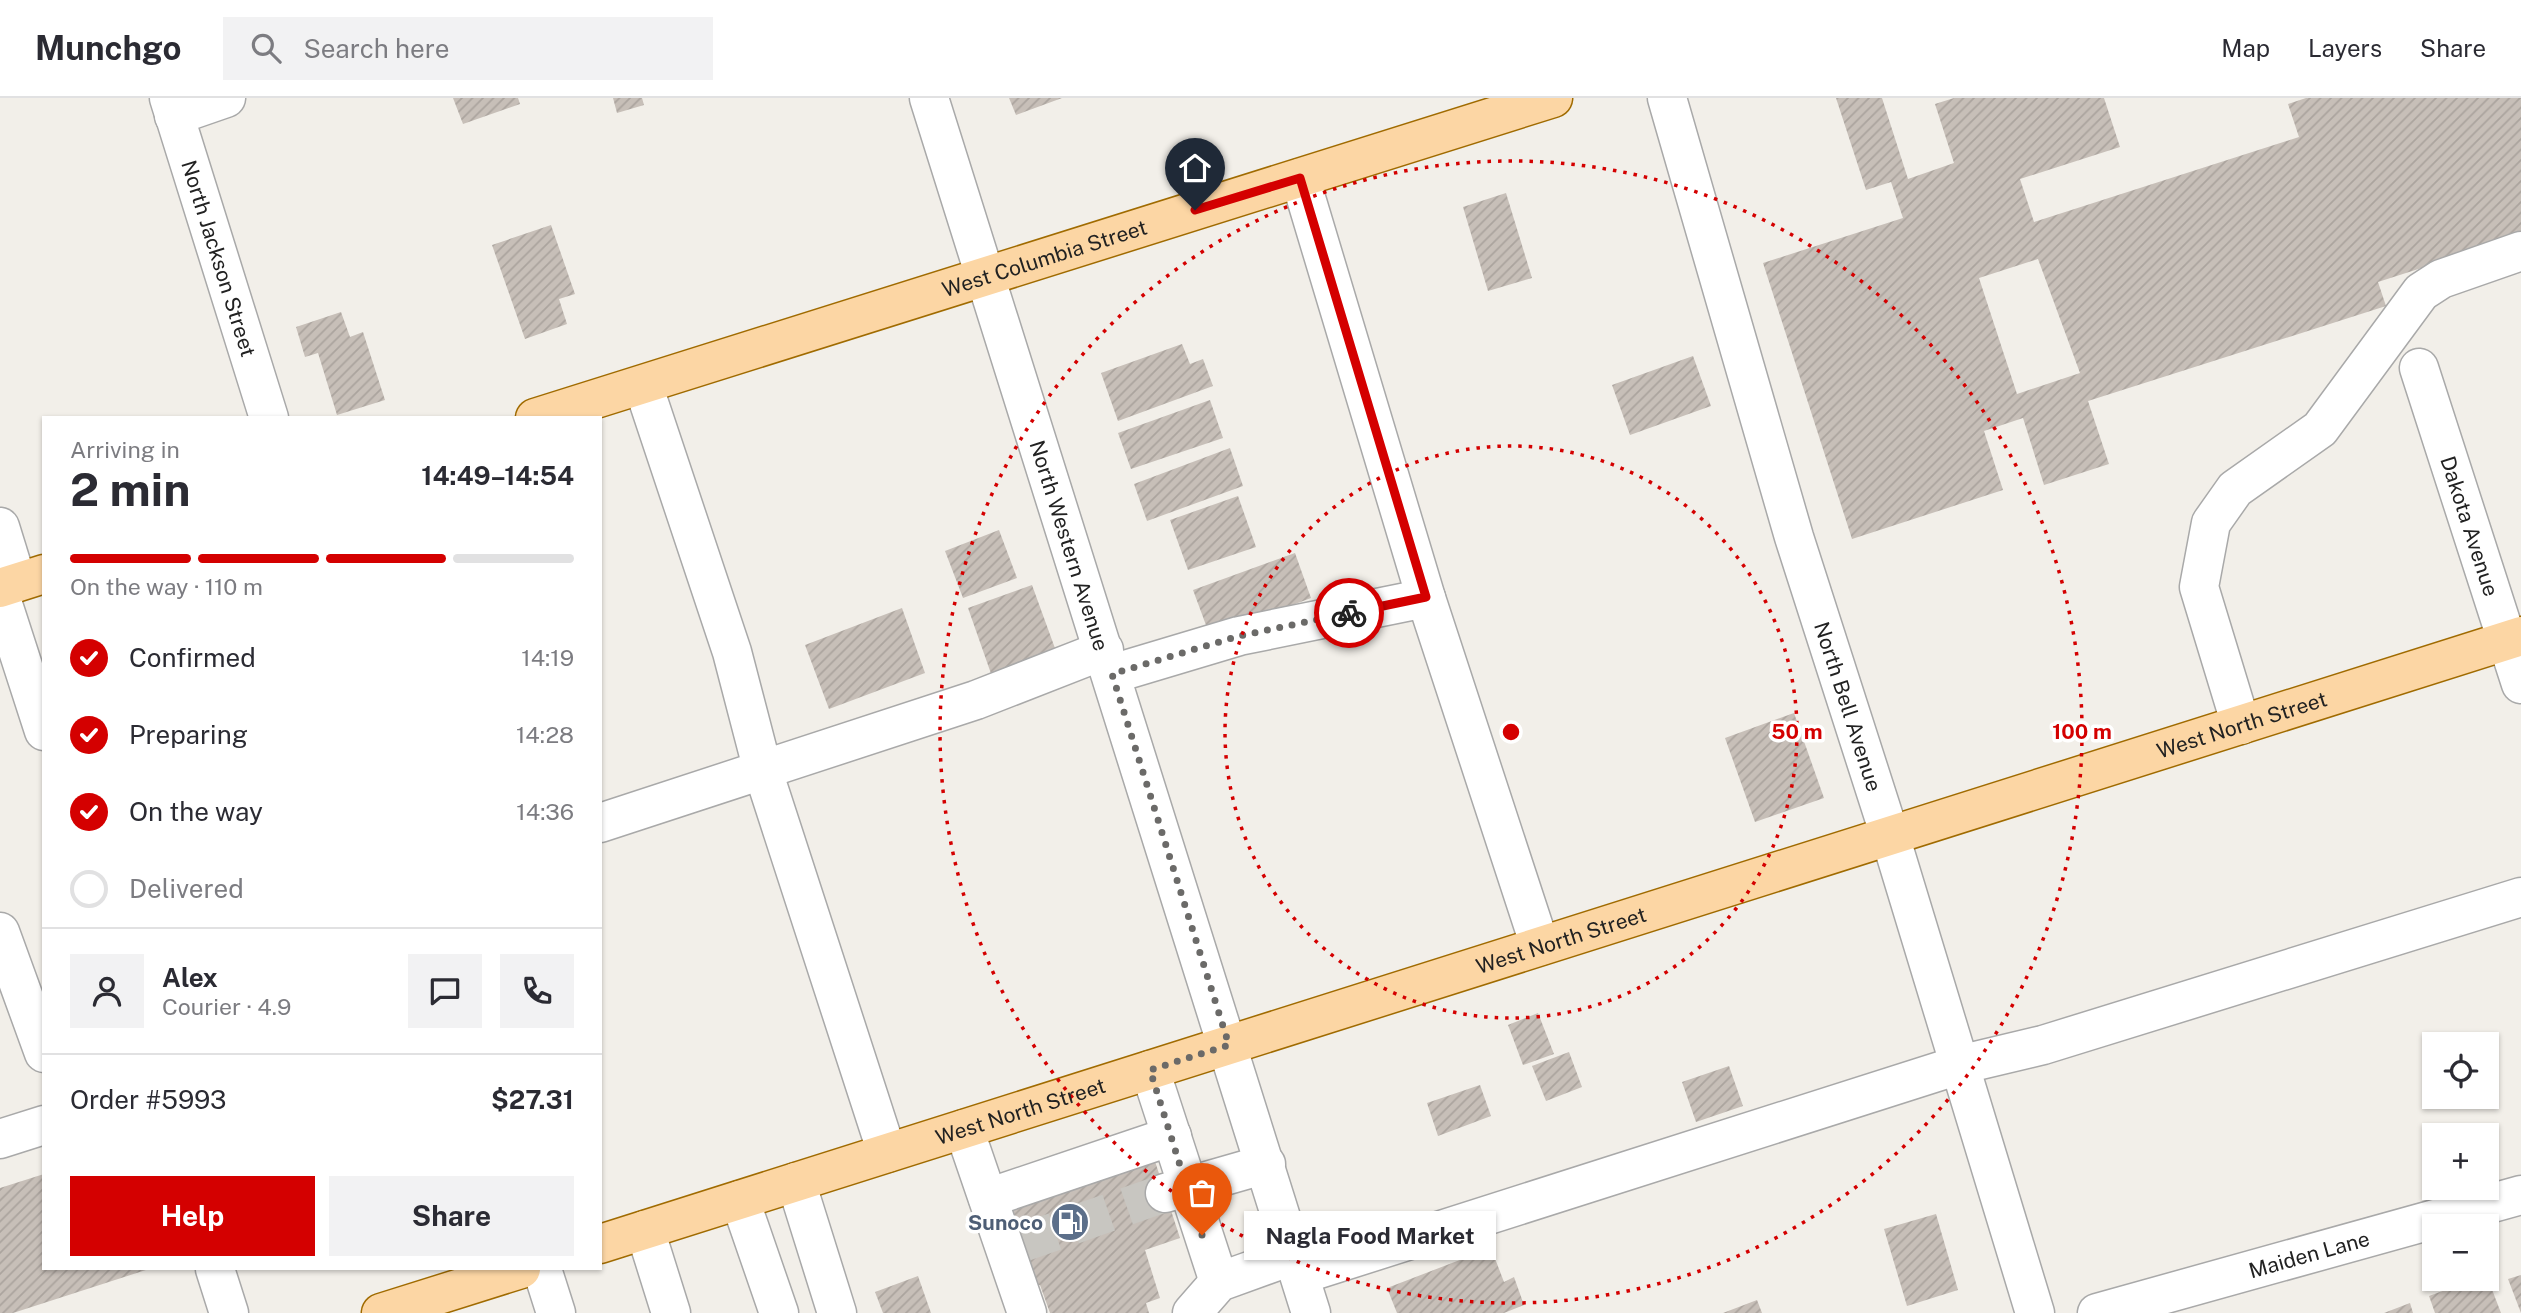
<!DOCTYPE html>
<html lang="en">
<head>
<meta charset="utf-8">
<style>
  body { margin:0; font-family:"Public Sans",sans-serif; background:#f2f2f3; color:#2b2b33; height:100vh; display:flex; flex-direction:column; font-size:26px; white-space:nowrap }
  * { box-sizing:border-box; margin:0 }
  p { font-size:23px; color:#7c7c81 }
  .icon { flex:none; width:38px; height:38px; fill:none; stroke:currentColor; stroke-width:2; stroke-linecap:round; stroke-linejoin:round }
  .map { position:relative; flex:1; overflow:hidden }
  .sheet { position:absolute; left:42px; top:318px; width:560px; height:854px; display:flex; flex-direction:column; background:#fff; border-radius:0px; box-shadow:0 2px 5px #0004 }
  .sheet>* { flex:none }
  .fabs { position:absolute; left:2422px; top:934px; display:grid; gap:14px }
  .fabs a { display:grid; place-items:center; width:77px; height:77px; border-radius:0px; background:#fff; box-shadow:0 2px 5px #0004; font-size:35px }
  .pin { position:absolute; display:grid; place-items:center; width:60px; height:60px; color:#fff; margin:-72px -30px; border-radius:50% 50% 50% 0; rotate:-45deg; box-shadow:0 0 7px #0007 }
  .pin .icon { rotate:45deg }
  .courier { position:absolute; display:grid; place-items:center; width:70px; height:70px; margin:-35px; border:5px solid #d40000; border-radius:50%; background:#fff; color:#222; box-shadow:0 2px 9px #0007 }
  .bubble { position:absolute; height:49px; border-radius:0px; background:#fff; box-shadow:0 2px 5px #0004; font-size:23px; font-weight:700; line-height:49px; text-align:center }
  .summary em { font-style:normal; font-weight:700 }
  .summary div { display:flex; flex-direction:column-reverse }
  .summary { display:flex; align-items:center; justify-content:space-between; height:119px; padding:0 28px }
  h1 { font-size:46px; font-weight:700; line-height:52px }
  .bar { display:grid; grid-template-columns:repeat(4,1fr); gap:10px 7px; align-content:center; height:84px; padding:0 28px }
  .bar i { height:9px; border-radius:5px; background:#e1e1e2 }
  .bar .active { background:#d40000 }
  .bar p { grid-column:span 4 }
  .line { display:flex; align-items:center; gap:18px; padding:0 28px; border-top:2px solid #e1e1e2 }
  .line div { flex:1 }
  .round { display:grid; place-items:center; flex:none; width:74px; height:74px; border-radius:0px; background:#f2f2f3 }
  ol { padding:0 28px; list-style:none }
  li { display:flex; align-items:center; gap:21px; height:77px }
  li p { margin-inline-start:auto }
  li .icon { padding:7px; border-radius:50%; background:#d40000; color:#fff; stroke-width:4 }
  li:last-child { color:#7c7c81 }
  li i { width:38px; height:38px; border:4px solid #e1e1e2; border-radius:50% }
  .cta { display:flex; gap:14px; margin-top:auto; padding:14px 28px }
  .cta a { flex:1; height:80px; border-radius:0px; background:#d40000; color:#fff; font-size:28px; font-weight:700; line-height:80px; text-align:center }
  .cta a+a { background:#f2f2f3; color:#2b2b33 }
  header { display:flex; align-items:center; gap:42px; box-sizing:border-box; height:98px; padding:0 35px; background:#fff; border-bottom:2px solid #e1e1e2 }
  header strong { font-size:33px }
  nav { display:flex; gap:38px; margin-inline-start:auto; font-size:24px }
  .search { width:490px; height:63px; background:#f2f2f3; display:flex; align-items:center; gap:18px; box-sizing:border-box; padding:0 24px; border-radius:0px; color:#7c7c81; font-size:26px }
  .map>svg:first-child { display:block }
</style>
</head>
<body>
<header>
<strong>Munchgo</strong>
<div class="search"><svg class="icon" aria-label="search" viewBox="0 0 24 24"><circle cx="10" cy="10" r="6"/><path d="M15 15l6 6"/></svg>Search here</div>
<nav><a>Map</a><a>Layers</a><a>Share</a></nav>
</header>
<div class="map">
<svg width="2521" height="1215" viewBox="0 0 2521 1215">
  <defs>
    <pattern id="building-hatch" width="6" height="6" patternUnits="userSpaceOnUse" patternTransform="scale(1.75)"><rect width="6" height="6" fill="#c7bfb8"/><path d="M-1 1l2-2M0 6l6-6M5 7l2-2" fill="none" stroke="#aba49e"/></pattern>
  </defs>
  <rect width="100%" height="100%" fill="#f2efe9"/>
  <!-- building -->
  <g fill="url(#building-hatch)" fill-rule="evenodd">
    <polygon points="453,0 518,0 520,6 463,26"/>
    <polygon points="613,0 642,0 644,7 617,15"/>
    <polygon points="1009,0 1062,0 1016,17"/>
    <path d="M1836,0H1882L1908,81L1954,65L1935,6L1954,0H2104L2120,49L2020,81L2034,124L2299,39L2288,6L2306,0H2521V138L2378,184L2386,208L2088,303L2109,366L2044,387L2023,320L1984,333L2003,392L1852,441L1763,165L1903,120L1891,84L1866,92ZM2038,161L2080,275L2017,296L1979,180Z"/>
    <polygon points="1506,95 1532,180 1488,193 1463,109"/>
    <polygon points="551,127 575,196 559,201 567,226 525,241 492,147"/>
    <polygon points="341,214 350,239 363,234 385,302 337,317 318,255 305,259 296,229"/>
    <polygon points="1182,246 1190,266 1203,261 1213,288 1118,323 1101,275"/>
    <polygon points="1693,258 1711,308 1630,337 1612,287"/>
    <polygon points="1210,302 1223,340 1131,371 1118,335"/>
    <polygon points="1230,350 1243,388 1147,423 1134,386"/>
    <polygon points="1238,398 1256,449 1188,472 1170,422"/>
    <polygon points="999,432 1017,480 963,500 945,453"/>
    <polygon points="1295,455 1311,500 1210,538 1193,492"/>
    <polygon points="1032,487 1060,564 995,587 968,510"/>
    <polygon points="902,510 925,575 829,611 805,547"/>
    <polygon points="1794,615 1824,700 1755,724 1725,640"/>
    <polygon points="1538,915 1554,956 1523,967 1508,927"/>
    <polygon points="1569,954 1582,989 1546,1003 1532,968"/>
    <polygon points="1729,968 1743,1008 1696,1024 1682,984"/>
    <polygon points="1480,987 1491,1018 1438,1038 1427,1005"/>
    <polygon points="1151,1051 1180,1140 1145,1152 1160,1200 1146,1205 1149,1215 1050,1215 1040,1187 1033,1189 1004,1101"/>
    <polygon points="44,1076 44,1171 149,1171 13,1215 0,1215 0,1090"/>
    <polygon points="1936,1116 1958,1192 1907,1208 1884,1131"/>
    <polygon points="1491,1150 1504,1184 1514,1179 1524,1207 1504,1215 1397,1215 1387,1190"/>
    <polygon points="2521,1177 2521,1215 2508,1181"/>
    <polygon points="918,1178 931,1215 883,1215 875,1194"/>
    <polygon points="2475,1181 2488,1181 2501,1215 2435,1215 2429,1198"/>
    <polygon points="1757,1202 1762,1215 1723,1215"/>
    <polygon points="2410,1205 2413,1215 2384,1215"/>
  </g>
  <g fill="none" stroke-linecap="round" stroke-linejoin="round">
    <!-- minor-tunnel -->
    <polyline stroke="#c8c6c1" stroke-width="38" stroke-dasharray="38 19" stroke-linecap="butt" points="1019,1146 1165,1095"/>
    <defs>
      <g id="minor">
        <path id="s1" d="M169,0L269,320"/>
        <path id="s2" d="M929,0L1311,1215"/>
        <path id="s3" d="M1667,0L1794,439L1890,738L2035,1215"/>
        <polyline points="174,18 226,0"/>
        <polyline points="1300,80 1426,500 1540,848"/>
        <path id="s4" d="M2419,270L2521,586"/>
        <polyline points="643,287 732,554 763,673 887,1055"/>
        <polyline points="0,429 17,484"/>
        <polyline points="0,497 44,633"/>
        <polyline points="1112,576 1239,538 1426,500"/>
        <polyline points="2241,627 2199,489 2211,425 2235,391 2320,331 2421,194 2441,181 2521,153"/>
        <polyline points="600,725 976,602 1104,552"/>
        <polyline points="0,834 44,955"/>
        <polyline points="1150,972 1219,1184"/>
        <polyline points="964,1031 1027,1215"/>
        <polyline points="0,1041 44,1027"/>
        <polyline points="796,1084 837,1215"/>
        <polyline points="1165,1095 1266,1066"/>
        <polyline points="988,1100 1172,1038"/>
        <polyline points="740,1102 779,1215"/>
        <polyline points="645,1132 671,1215"/>
        <polyline points="215,1171 229,1215"/>
        <polyline points="542,1171 556,1215"/>
        <polyline points="1300,1177 1959,967 2043,947 2521,799"/>
        <polyline points="1192,1215 1219,1184 1294,1157"/>
        <path id="s5" d="M2097,1215L2521,1097"/>
      </g>
      <g id="major">
        <path id="s6" d="M535,320L1553,0"/>
        <polyline points="0,490 44,476"/>
        <path id="s7" d="M600,1146L2521,538"/>
        <polyline points="381,1215 521,1171"/>
      </g>
    </defs>
    <!-- minor casing -->
    <use href="#minor" stroke="#a9a9a9" stroke-width="41"/>
    <!-- major casing -->
    <use href="#major" stroke="#a06b00" stroke-width="41"/>
    <!-- minor -->
    <use href="#minor" stroke="#fff" stroke-width="38"/>
    <!-- major -->
    <use href="#major" stroke="#fcd6a4" stroke-width="38"/>
  </g>
  <g fill="none" stroke-linecap="round" stroke-linejoin="round">
    <!-- done -->
    <polyline stroke="#6b6a68" stroke-width="7" stroke-dasharray="0 12.6" points="1202,1137 1150,972 1229,947 1112,576 1239,538 1349,515"/>
    <!-- route -->
    <polyline stroke="#d40000" stroke-width="9" points="1195,112 1300,80 1426,499 1349,515"/>
  </g>
  <!-- distance rings -->
  <g fill="none" stroke="#d40000" stroke-width="3.5" stroke-dasharray="3.5 7">
    <circle cx="1511" cy="634" r="286"/>
    <circle cx="1511" cy="634" r="571"/>
  </g>
  <!-- icons -->
  <defs>
    <symbol id="fuel-disc" viewBox="-11 -11 22 22"><circle r="9.5" fill="#5c6f8a" stroke="#fff"/><path d="M-5.5-6h7V0h2V4h1.3V-2.5L3-4.5l.8-.8L6-3V5H2.5V1h-1V6h-7ZM-4.2-4.7v3.2H.2V-4.7Z" fill="#fff"/></symbol>
  </defs>
  <g fill-rule="evenodd">
    <use href="#fuel-disc" x="1048" y="1102" width="44" height="44"/>
  </g>
  <g text-anchor="middle" dominant-baseline="central" stroke-width="7" stroke-linejoin="round" paint-order="stroke">
    <!-- street labels -->
    <g font-size="21" fill="#222" stroke="#fff">
      <text stroke="none"><textPath href="#s6" startOffset="534">West Columbia Street</textPath></text>
      <text stroke="none"><textPath href="#s1" startOffset="168">North Jackson Street</textPath></text>
      <text stroke="none"><textPath href="#s4" startOffset="166">Dakota Avenue</textPath></text>
      <text stroke="none"><textPath href="#s2" startOffset="469">North Western Avenue</textPath></text>
      <text stroke="none"><textPath href="#s3" startOffset="635">North Bell Avenue</textPath></text>
      <text stroke="none"><textPath href="#s7" startOffset="1722">West North Street</textPath></text>
      <text stroke="none"><textPath href="#s7" startOffset="1008">West North Street</textPath></text>
      <text stroke="none"><textPath href="#s7" startOffset="441">West North Street</textPath></text>
      <text stroke="none"><textPath href="#s5" startOffset="220">Maiden Lane</textPath></text>
    </g>
    <!-- service labels -->
    <g font-size="21" font-weight="bold" fill="#4e5e75" stroke="#fff" text-anchor="end">
      <text x="1043" y="1124">Sunoco</text>
    </g>
  </g>
  <circle cx="1511" cy="634" r="10" fill="#d40000" stroke="#fff" stroke-width="3.5"/>
  <g font-size="21" text-anchor="middle" font-weight="bold" fill="#d40000" stroke="#fff" stroke-width="7" stroke-linejoin="round" paint-order="stroke">
    <text x="1797" y="641">50 m</text>
    <text x="2082" y="641">100 m</text>
  </g>
</svg>
<div class="fabs">
<a><svg class="icon" aria-label="locate" viewBox="0 0 24 24"><circle cx="12" cy="12" r="6"/><path d="M12 2v4M12 18v4M2 12h4M18 12h4"/></svg></a>
<a>+</a>
<a>−</a>
</div>
<div class="pin" style="left:1202px;top:1137px;background:#ea580c"><svg class="icon" aria-label="bag" viewBox="0 0 24 24"><path d="M5 8h14l-1 12H6zM9 8a3 3 0 0 1 6 0"/></svg></div>
<div class="pin" style="left:1195px;top:112px;background:#1f2937"><svg class="icon" aria-label="home" viewBox="0 0 24 24"><path d="M3 11l9-7 9 7M6 9v11h12V9"/></svg></div>
<div class="courier" style="left:1349px;top:515px"><svg class="icon" aria-label="bike" viewBox="0 0 24 24"><circle cx="6" cy="16" r="4"/><circle cx="18" cy="16" r="4"/><path d="M6 16l4-8h5l3 8M10 8l3 8H6M13 5h3"/></svg></div>
<div class="bubble" style="left:1244px;top:1113px;width:252px">Nagla Food Market</div>
<section class="sheet">
<div class="summary"><div><h1>2 min</h1><p>Arriving in</p></div><em>14:49–14:54</em></div>
<div class="bar"><i class="active"></i><i class="active"></i><i class="active"></i><i></i><p>On the way · 110 m</p></div>
<ol>
<li><svg class="icon" aria-label="check" viewBox="0 0 24 24"><path d="M5 12l5 5 9-10"/></svg>Confirmed<p>14:19</p></li>
<li><svg class="icon" aria-label="check" viewBox="0 0 24 24"><path d="M5 12l5 5 9-10"/></svg>Preparing<p>14:28</p></li>
<li><svg class="icon" aria-label="check" viewBox="0 0 24 24"><path d="M5 12l5 5 9-10"/></svg>On the way<p>14:36</p></li>
<li><i></i>Delivered</li>
</ol>
<div class="line" style="height:126px"><a class="round"><svg class="icon" aria-label="person" viewBox="0 0 24 24"><circle cx="12" cy="8" r="4"/><path d="M4 21q1-7 8-7t8 7"/></svg></a><div><b>Alex</b><p>Courier · 4.9</p></div><a class="round"><svg class="icon" aria-label="chat" viewBox="0 0 24 24"><path d="M4 5h16v11H9l-5 4z"/></svg></a><a class="round"><svg class="icon" aria-label="phone" viewBox="0 0 24 24"><path d="M5 4h4l2 5-3 2q2 4 5 5l2-3 5 2v4C11 20 4 13 5 4z"/></svg></a></div>
<div class="line" style="height:91px"><div>Order #5993</div><b>$27.31</b></div>
<div class="cta"><a>Help</a><a>Share</a></div>
</section>
</div>
</body>
</html>
